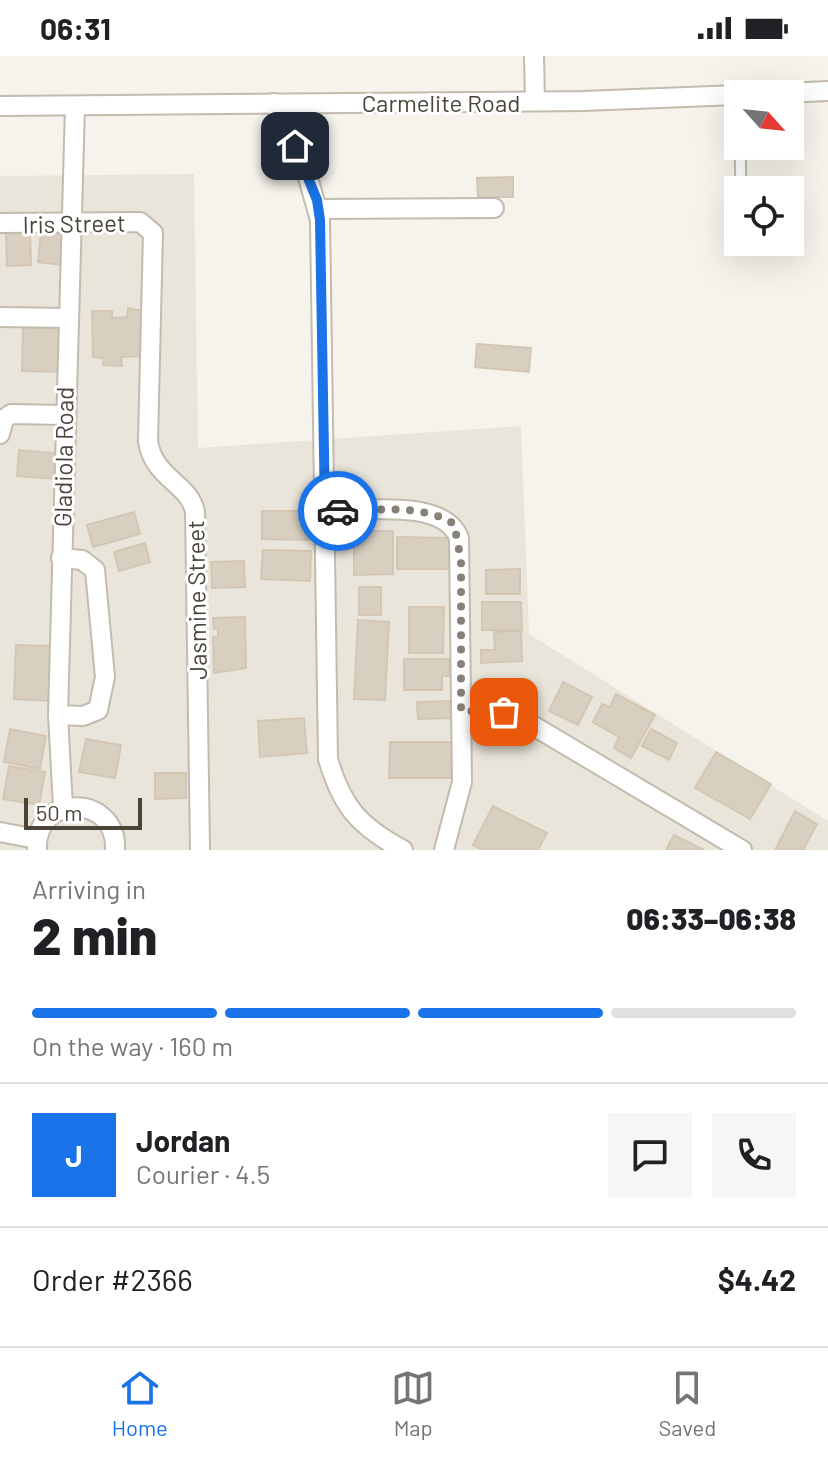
<!DOCTYPE html>
<html lang="en">
<head>
<meta charset="utf-8">
<style>
  body { margin:0; font-family:Barlow,sans-serif; background:#f6f6f6; color:#202124; height:100vh; display:flex; flex-direction:column; font-size:30px; white-space:nowrap }
  * { box-sizing:border-box; margin:0 }
  p { font-size:26px; color:#757577 }
  .icon { flex:none; width:44px; height:44px; fill:none; stroke:currentColor; stroke-width:2; stroke-linecap:round; stroke-linejoin:round }
  .map { position:relative; height:794px; overflow:hidden }
  .details { display:flex; flex-direction:column; background:#fff; flex:1 }
  .details>* { flex:none }
  .needle { width:52px; rotate:117deg }
  .controls { position:absolute; left:724px; top:24px; display:grid; gap:16px }
  .controls a { display:grid; place-items:center; width:80px; height:80px; border-radius:0px; background:#fff; box-shadow:0 8px 32px #0002; font-size:40px }
  .scale { position:absolute; left:24px; bottom:20px; width:118px; box-sizing:border-box; padding-left:8px; border:4px solid #4b4439; border-top:0; font-size:22px; line-height:28px; white-space:nowrap; color:#4b4439; -webkit-text-stroke:6px #fff; paint-order:stroke }
  .pin { position:absolute; display:grid; place-items:center; width:68px; height:68px; color:#fff; margin:-34px; border-radius:16px; box-shadow:0 4px 12px #0006 }
  .courier { position:absolute; display:grid; place-items:center; width:80px; height:80px; margin:-40px; border:6px solid #1a73e8; border-radius:50%; background:#fff; color:#222; box-shadow:0 2px 10px #0007 }
  .head em { font-style:normal; font-weight:800 }
  .head div { display:flex; flex-direction:column-reverse }
  .head { display:flex; align-items:center; justify-content:space-between; height:136px; padding:0 32px }
  h1 { font-size:52px; font-weight:800; line-height:60px }
  .bar { display:grid; grid-template-columns:repeat(4,1fr); gap:12px 8px; align-content:center; height:96px; padding:0 32px }
  .bar i { height:10px; border-radius:6px; background:#e0e0e0 }
  .bar .selected { background:#1a73e8 }
  .bar p { grid-column:span 4 }
  .line { display:flex; align-items:center; gap:20px; padding:0 32px; border-top:2px solid #e0e0e0 }
  .line div { flex:1 }
  .round { display:grid; place-items:center; flex:none; width:84px; height:84px; border-radius:0px; background:#f6f6f6 }
  .status { display:flex; justify-content:space-between; align-items:center; height:56px; padding:0 40px; background:#fff; direction:ltr }
  .status svg { height:22px; fill:currentColor }
  .tab-bar { display:flex; justify-content:space-around; align-items:center; height:112px; border-top:2px solid #e0e0e0; background:#fff; font-size:22px; color:#757577 }
  .tab-bar a { display:grid; justify-items:center; gap:4px }
  .tab-bar .selected { color:#1a73e8 }
  .map>svg:first-child { display:block }
</style>
</head>
<body>
<div class="status"><b>06:31</b><svg viewBox="0 0 49 12"><path d="M0 12V9h3v3zM5 12V6h3v6zM10 12V3h3v9zM15 12V0h3v12zM26 1h20v11H26zM47 4h2v5h-2z"/></svg></div>
<div class="map">
<svg width="828" height="794" viewBox="0 0 828 794">
  <rect width="100%" height="100%" fill="#f6f3ec"/>
  <!-- residential -->
  <polygon fill="#eae5da" points="194,118 198,392 521,370 529,578 828,765 828,794 0,794 0,120"/>
  <!-- building -->
  <g fill="#d8cfc1" stroke="#d3c7b4" stroke-width="2">
    <polygon points="513,121 513,141 478,141 477,122"/>
    <polygon points="6,175 30,175 31,209 7,210"/>
    <polygon points="41,176 66,178 63,209 38,206"/>
    <polygon points="128,252 143,255 143,300 121,301 122,310 103,309 104,302 93,301 92,255 112,255 112,262 127,261"/>
    <polygon points="23,270 63,271 62,316 22,315"/>
    <polygon points="477,288 531,292 529,316 475,311"/>
    <polygon points="19,394 61,398 58,423 17,420"/>
    <polygon points="262,455 308,455 308,484 262,483"/>
    <polygon points="134,456 140,478 93,491 87,469"/>
    <polygon points="354,475 393,475 393,518 354,519"/>
    <polygon points="397,481 452,482 451,513 397,513"/>
    <polygon points="145,487 150,506 119,515 114,496"/>
    <polygon points="263,494 311,495 310,525 261,523"/>
    <polygon points="244,505 245,531 212,532 211,506"/>
    <polygon points="520,513 520,538 486,538 486,514"/>
    <rect x="359" y="531" width="22" height="28"/>
    <polygon points="482,546 521,546 522,574 482,574"/>
    <polygon points="409,551 444,551 443,597 409,597"/>
    <polygon points="245,561 246,612 214,617 213,581 218,581 218,573 214,573 213,562"/>
    <polygon points="358,564 389,566 385,644 354,643"/>
    <polygon points="521,575 522,605 481,607 481,594 495,594 494,576"/>
    <polygon points="16,589 53,590 51,645 14,643"/>
    <polygon points="404,603 450,603 449,620 442,620 442,634 404,634"/>
    <polygon points="563,626 592,641 578,669 549,655"/>
    <polygon points="616,638 655,659 631,702 614,692 619,681 593,666 602,648 610,651"/>
    <polygon points="452,645 453,662 418,663 417,646"/>
    <polygon points="304,662 307,697 260,701 258,665"/>
    <polygon points="10,673 46,680 40,713 4,706"/>
    <polygon points="651,673 677,687 669,704 642,690"/>
    <polygon points="86,683 121,689 115,722 79,716"/>
    <polygon points="390,686 452,686 451,722 389,722"/>
    <polygon points="716,696 771,728 750,763 695,732"/>
    <polygon points="9,710 45,716 39,749 3,743"/>
    <polygon points="155,717 186,717 186,742 155,743"/>
    <polygon points="493,750 547,777 538,794 483,794 473,789"/>
    <polygon points="795,755 817,768 803,794 775,794"/>
    <polygon points="674,779 704,794 666,794"/>
  </g>
  <g fill="none" stroke-linecap="round" stroke-linejoin="round">
    <defs>
      <polyline id="service" points="740,90 741,132"/>
      <g id="minor">
        <polyline points="534,0 535,45"/>
        <polyline points="766,38 828,35"/>
        <path d="M274,47L305,111L320,164L328,703C342,751 359,770 403,794"/>
        <polyline points="0,50 583,45 738,39"/>
        <polyline points="318,153 494,152"/>
        <path d="M0,167L140,166L153,177L148,385C153,422 190,428 195,456L200,794"/>
        <polyline points="0,261 68,262"/>
        <polyline points="0,378 4,363 11,358 64,359"/>
        <path d="M325,455C362,455 444,442 459,482L462,726L444,794"/>
        <polyline points="461,655 517,660 742,794"/>
        <polyline points="58,659 83,660 98,654 105,621 95,514 82,504 61,502"/>
        <polyline points="63,751 58,659 75,50"/>
        <polyline points="0,776 37,783"/>
        <path d="M37,794C34,737 118,737 115,794"/>
      </g>
    </defs>
    <!-- service casing -->
    <use href="#service" stroke="#c2bbae" stroke-width="13"/>
    <!-- minor casing -->
    <use href="#minor" stroke="#c2bbae" stroke-width="22"/>
    <!-- service -->
    <use href="#service" stroke="#fff" stroke-width="9"/>
    <!-- minor -->
    <use href="#minor" stroke="#fff" stroke-width="18"/>
  </g>
  <g fill="none" stroke-linecap="round" stroke-linejoin="round">
    <!-- done -->
    <path stroke="#878178" stroke-width="8" stroke-dasharray="0 14.4" d="M338,455C375,455 422,447 454,468L461,504V655L504,656"/>
    <!-- route -->
    <polyline stroke="#1a73e8" stroke-width="10" points="295,90 317,144 320,164 325,455 338,455"/>
  </g>
  <g text-anchor="middle" dominant-baseline="central" stroke-width="6" stroke-linejoin="round" paint-order="stroke">
    <!-- street labels -->
    <g font-size="24" fill="#4b4439" stroke="#fff">
      <text x="441" y="46">Carmelite Road</text>
      <text transform="translate(74 167) rotate(-1)">Iris Street</text>
      <text transform="translate(63 401) rotate(-89)">Gladiola Road</text>
      <text transform="translate(196 544) rotate(-91)">Jasmine Street</text>
    </g>
  </g>
</svg>
<div class="controls">
<a><svg class="needle" viewBox="-14 -14 28 28"><path d="M0-13l5 13h-10z" fill="#e53935"/><path d="M0 13l5-13h-10z" fill="#757577"/></svg></a>
<a><svg class="icon" aria-label="locate" viewBox="0 0 24 24"><circle cx="12" cy="12" r="6"/><path d="M12 2v4M12 18v4M2 12h4M18 12h4"/></svg></a>
</div>
<div class="scale">50 m</div>
<div class="pin" style="left:504px;top:656px;background:#ea580c"><svg class="icon" aria-label="bag" viewBox="0 0 24 24"><path d="M5 8h14l-1 12H6zM9 8a3 3 0 0 1 6 0"/></svg></div>
<div class="pin" style="left:295px;top:90px;background:#1f2937"><svg class="icon" aria-label="home" viewBox="0 0 24 24"><path d="M3 11l9-7 9 7M6 9v11h12V9"/></svg></div>
<div class="courier" style="left:338px;top:455px"><svg class="icon" aria-label="car" viewBox="0 0 24 24"><path d="M5 17H2v-5l4-1 3-4h7l3 4 3 1v5h-3M9 17h6M6 11h13"/><circle cx="7" cy="17" r="2"/><circle cx="17" cy="17" r="2"/></svg></div>
</div>
<section class="details">
<div class="head"><div><h1>2 min</h1><p>Arriving in</p></div><em>06:33–06:38</em></div>
<div class="bar"><i class="selected"></i><i class="selected"></i><i class="selected"></i><i></i><p>On the way · 160 m</p></div>
<div class="line" style="height:144px"><b class="round" style="background:#1a73e8;color:#fff">J</b><div><b>Jordan</b><p>Courier · 4.5</p></div><a class="round"><svg class="icon" aria-label="chat" viewBox="0 0 24 24"><path d="M4 5h16v11H9l-5 4z"/></svg></a><a class="round"><svg class="icon" aria-label="phone" viewBox="0 0 24 24"><path d="M5 4h4l2 5-3 2q2 4 5 5l2-3 5 2v4C11 20 4 13 5 4z"/></svg></a></div>
<div class="line" style="height:104px"><div>Order #2366</div><b>$4.42</b></div>
</section>
<nav class="tab-bar">
<a class="selected"><svg class="icon" aria-label="home" viewBox="0 0 24 24"><path d="M3 11l9-7 9 7M6 9v11h12V9"/></svg>Home</a>
<a><svg class="icon" aria-label="map" viewBox="0 0 24 24"><path d="M3 6l6-2 6 2 6-2v14l-6 2-6-2-6 2zM9 4v14M15 6v14"/></svg>Map</a>
<a><svg class="icon" aria-label="saved" viewBox="0 0 24 24"><path d="M7 4h10v16l-5-4-5 4z"/></svg>Saved</a>
</nav>
</body>
</html>
